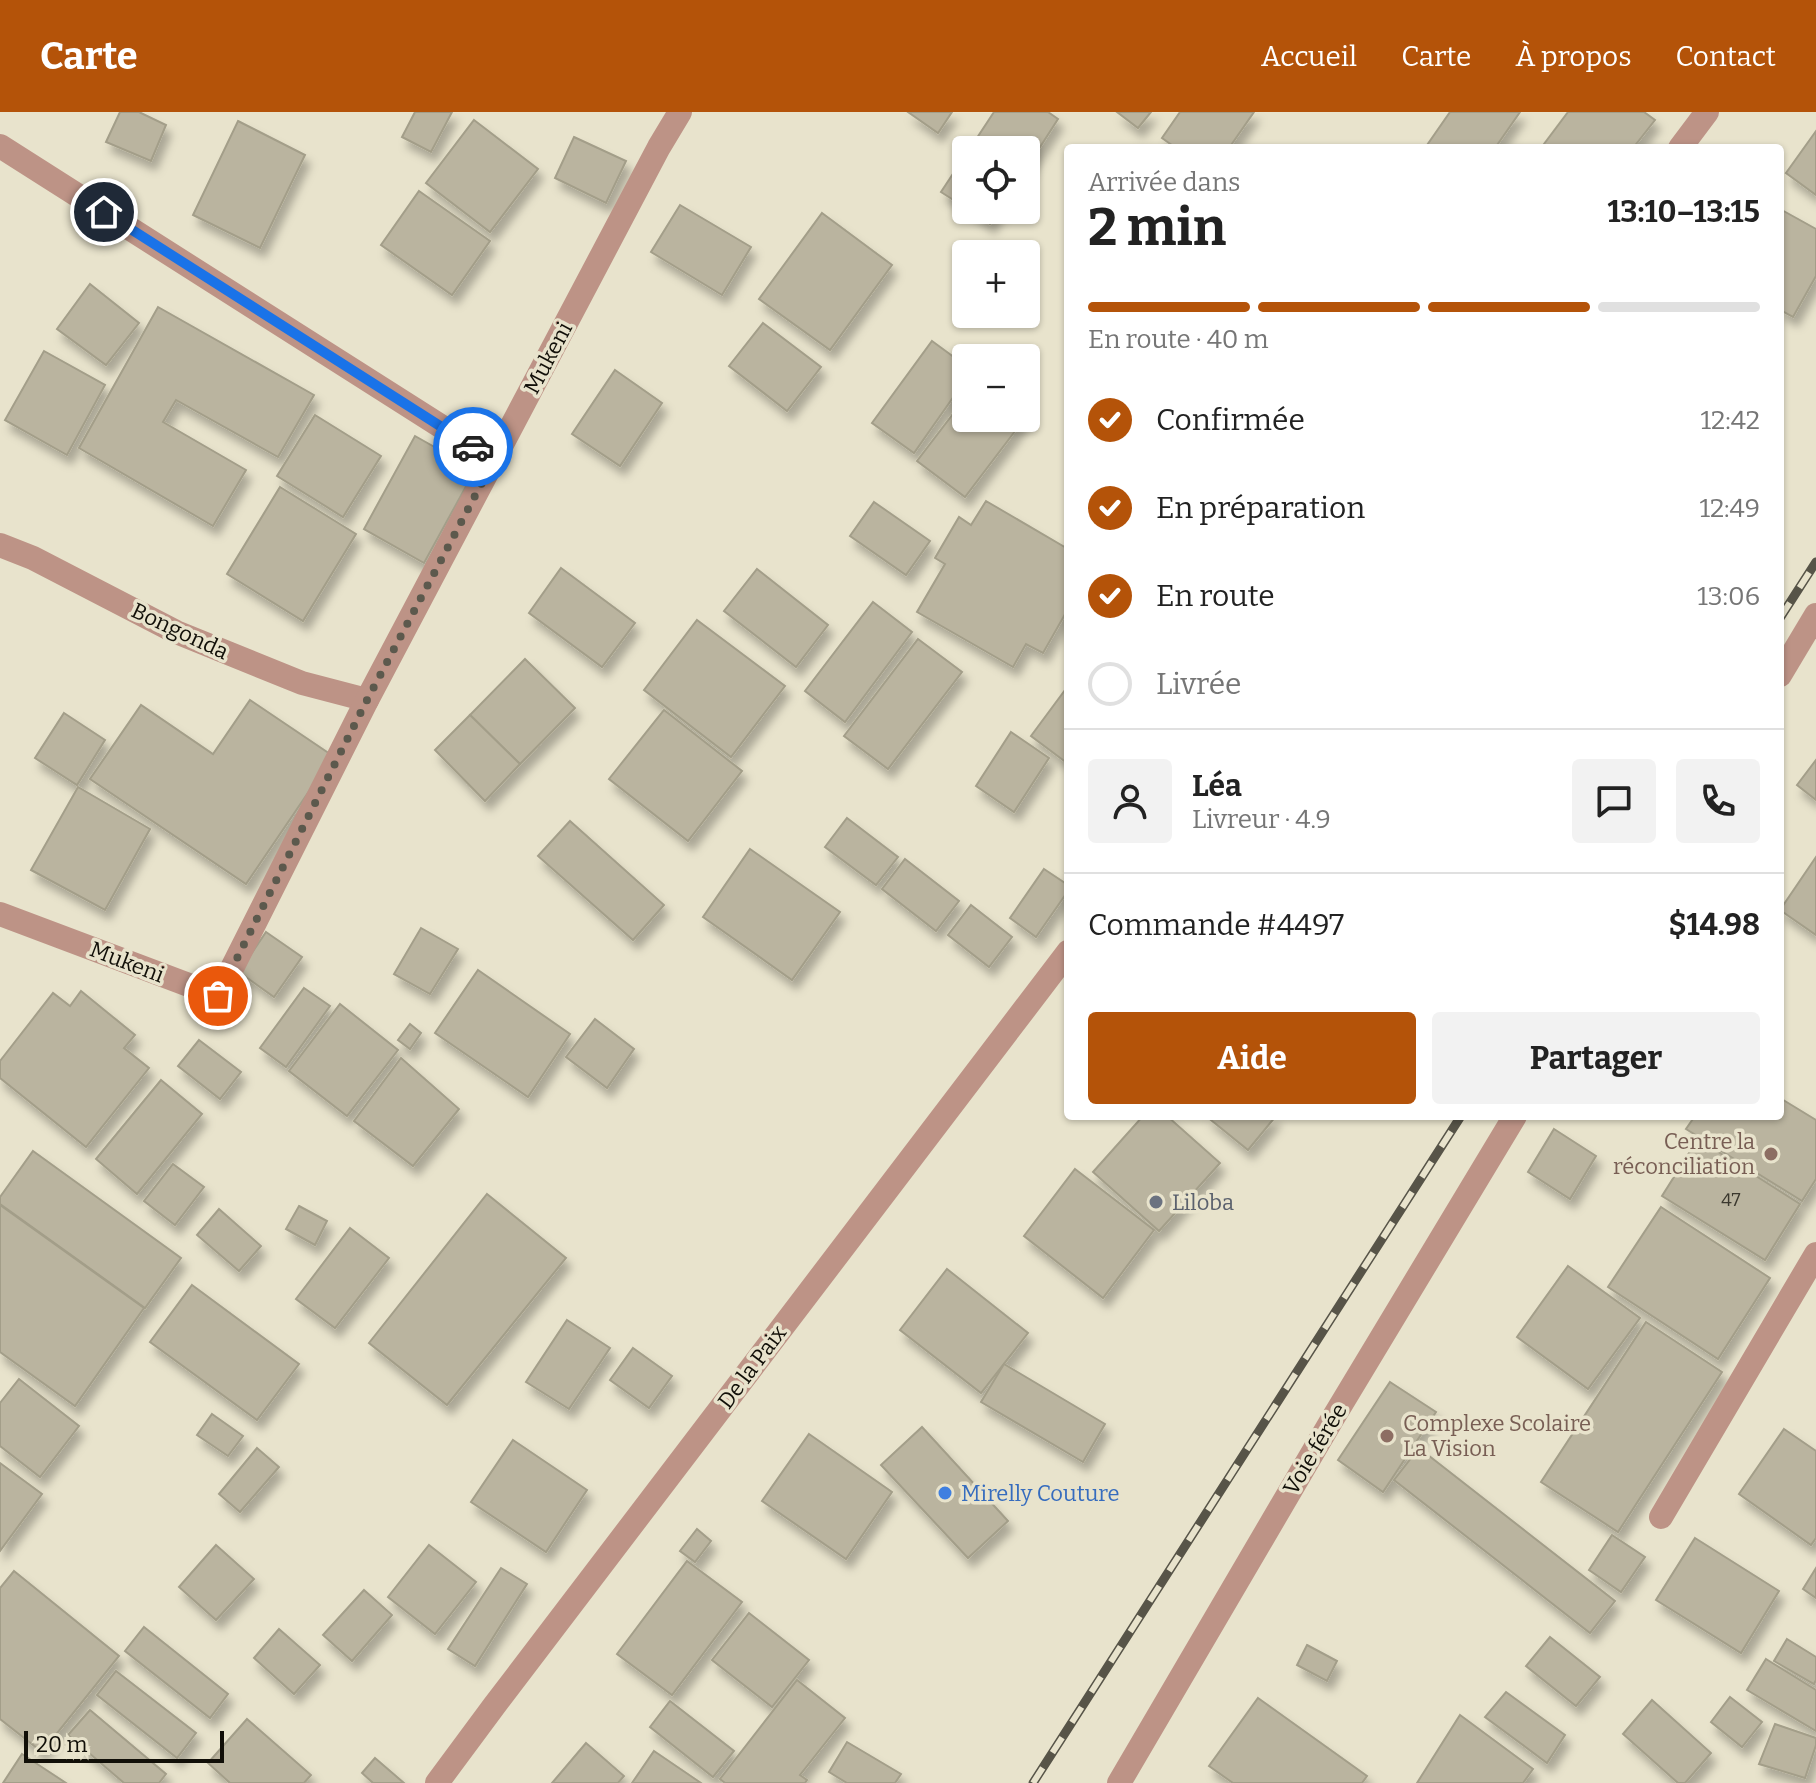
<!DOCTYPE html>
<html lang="fr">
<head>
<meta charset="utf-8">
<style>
  body { margin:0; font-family:Bitter,serif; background:#f2f2f2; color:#222; height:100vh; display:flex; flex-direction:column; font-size:30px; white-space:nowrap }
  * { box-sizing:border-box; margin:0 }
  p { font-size:26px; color:#767676 }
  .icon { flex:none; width:44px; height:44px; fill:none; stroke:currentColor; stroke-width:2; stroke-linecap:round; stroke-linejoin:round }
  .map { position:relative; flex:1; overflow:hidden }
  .sheet { position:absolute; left:1064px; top:32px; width:720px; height:976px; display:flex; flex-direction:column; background:#fff; border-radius:8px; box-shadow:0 2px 6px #0004 }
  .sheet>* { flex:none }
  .buttons { position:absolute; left:952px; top:24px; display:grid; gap:16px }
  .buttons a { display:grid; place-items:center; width:88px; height:88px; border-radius:8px; background:#fff; box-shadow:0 2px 6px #0004; font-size:40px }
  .scale { position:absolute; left:24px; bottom:20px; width:200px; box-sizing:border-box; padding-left:8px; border:4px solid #110f08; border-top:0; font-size:22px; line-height:28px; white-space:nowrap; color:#110f08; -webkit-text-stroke:6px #e8e3cc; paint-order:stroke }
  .pin { position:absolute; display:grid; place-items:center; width:68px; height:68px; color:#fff; margin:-34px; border:4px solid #fff; border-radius:50%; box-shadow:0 2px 8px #0007 }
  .courier { position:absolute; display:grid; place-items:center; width:80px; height:80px; margin:-40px; border:6px solid #1a73e8; border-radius:50%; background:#fff; color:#222; box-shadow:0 2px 10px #0007 }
  .headline em { font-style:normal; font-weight:700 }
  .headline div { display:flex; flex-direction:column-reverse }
  .headline { display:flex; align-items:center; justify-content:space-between; height:136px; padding:0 24px }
  h1 { font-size:52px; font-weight:700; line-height:60px }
  .bar { display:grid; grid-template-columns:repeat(4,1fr); gap:12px 8px; align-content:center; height:96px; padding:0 24px }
  .bar i { height:10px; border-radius:6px; background:#e0e0e0 }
  .bar .active { background:#b45309 }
  .bar p { grid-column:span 4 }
  .line { display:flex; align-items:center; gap:20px; padding:0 24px; border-top:2px solid #e0e0e0 }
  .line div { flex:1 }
  .round { display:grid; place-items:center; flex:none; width:84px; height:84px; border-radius:8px; background:#f2f2f2 }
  ol { padding:0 24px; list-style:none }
  li { display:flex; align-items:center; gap:24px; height:88px }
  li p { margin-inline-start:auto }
  li .icon { padding:8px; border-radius:50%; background:#b45309; color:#fff; stroke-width:4 }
  li:last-child { color:#767676 }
  li i { width:44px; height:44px; border:4px solid #e0e0e0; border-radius:50% }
  .cta { display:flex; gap:16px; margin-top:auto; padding:16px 24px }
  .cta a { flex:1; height:92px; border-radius:8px; background:#b45309; color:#fff; font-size:32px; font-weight:700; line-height:92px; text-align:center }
  .cta a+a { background:#f2f2f2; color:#222 }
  header { display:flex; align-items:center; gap:48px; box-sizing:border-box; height:112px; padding:0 40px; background:#b45309; color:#fff }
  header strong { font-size:38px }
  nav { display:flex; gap:44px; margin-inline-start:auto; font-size:28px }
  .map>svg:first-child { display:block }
</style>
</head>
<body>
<header>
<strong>Carte</strong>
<nav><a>Accueil</a><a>Carte</a><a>À propos</a><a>Contact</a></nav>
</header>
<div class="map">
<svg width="1816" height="1671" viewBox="0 0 1816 1671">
  <defs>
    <filter id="shadow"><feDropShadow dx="5" dy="9" stdDeviation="4" flood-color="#0004"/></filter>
  </defs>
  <rect width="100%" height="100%" fill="#e8e3cc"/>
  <!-- building -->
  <g fill="#bab49f" stroke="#a39e89" stroke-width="2" filter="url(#shadow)">
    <polygon points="120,0 139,0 166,13 151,49 106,30"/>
    <polygon points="415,0 452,0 431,40 402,25"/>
    <polygon points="908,0 952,0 938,21"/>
    <polygon points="994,0 1048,0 1058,7 1026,57 1026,38 969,38"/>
    <polygon points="1117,0 1151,0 1138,16"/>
    <polygon points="1180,0 1254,0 1229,36 1176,36 1162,26"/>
    <polygon points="1450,0 1520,0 1495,36 1425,36"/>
    <polygon points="1568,0 1644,0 1655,8 1633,36 1541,36"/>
    <polygon points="474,8 538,57 490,120 426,71"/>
    <polygon points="238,9 305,43 260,136 193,103"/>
    <polygon points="1816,19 1816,83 1786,61"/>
    <polygon points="574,25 626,49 606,91 555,66"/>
    <polygon points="966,42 966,96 941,80"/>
    <polygon points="419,79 490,129 452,183 381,133"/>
    <polygon points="680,93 751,135 722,183 651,140"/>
    <polygon points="1780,97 1816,117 1816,164 1793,205 1780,198"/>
    <polygon points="969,98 999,98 990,112"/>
    <polygon points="822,101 892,153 830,238 759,187"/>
    <polygon points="90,172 139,211 106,253 57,217"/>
    <polygon points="158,195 314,283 278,345 176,288 163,310 246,358 213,414 79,336"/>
    <polygon points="763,211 821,255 787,299 729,254"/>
    <polygon points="932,229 966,254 966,267 914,341 872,311"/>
    <polygon points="44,239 105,273 67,343 5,308"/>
    <polygon points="615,258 662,291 620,354 572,322"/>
    <polygon points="966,285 966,306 1025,306 965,385 917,349"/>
    <polygon points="315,303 381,344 343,405 277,364"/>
    <polygon points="415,324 475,358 424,451 364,417"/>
    <polygon points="280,375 356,422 303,509 227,462"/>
    <polygon points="986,389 1068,437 1068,497 1043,541 1026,532 1013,555 917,500 945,452 935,446 959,405 971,413"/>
    <polygon points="874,390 930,429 906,463 850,424"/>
    <polygon points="561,456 635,511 602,555 529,501"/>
    <polygon points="757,457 828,513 796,555 724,499"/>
    <polygon points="873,490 912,520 845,610 805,579"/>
    <polygon points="697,508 785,574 731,645 644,578"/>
    <polygon points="918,527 962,560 888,657 844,624"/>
    <polygon points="525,547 575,596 520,652 470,603"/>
    <polygon points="1068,574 1068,649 1067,651 1031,624"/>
    <polygon points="250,588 333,644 246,772 90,667 141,593 213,642"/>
    <polygon points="664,598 742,659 688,729 609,667"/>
    <polygon points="64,601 105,628 77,673 35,646"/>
    <polygon points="470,603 520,652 485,689 435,638"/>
    <polygon points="1011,620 1049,646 1014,700 976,674"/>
    <polygon points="1816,648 1816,688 1797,673"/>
    <polygon points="78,675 150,717 105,798 31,758"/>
    <polygon points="847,706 898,745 876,773 825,735"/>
    <polygon points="570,709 664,793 633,828 538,744"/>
    <polygon points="750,737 840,800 792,868 703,805"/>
    <polygon points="1816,745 1816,823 1780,798"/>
    <polygon points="905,747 959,789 936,819 882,777"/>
    <polygon points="1044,757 1068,773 1068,779 1036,825 1010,806"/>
    <polygon points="971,793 1012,825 989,855 948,823"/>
    <polygon points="421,816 458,837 430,882 394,862"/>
    <polygon points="266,820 302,845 274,885 239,860"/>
    <polygon points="478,858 570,922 528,985 435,921"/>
    <polygon points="304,876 330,894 286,955 260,936"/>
    <polygon points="81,879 135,923 124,936 149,956 86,1035 0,966 0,949 53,881 70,894"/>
    <polygon points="340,892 398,938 347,1004 289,959"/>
    <polygon points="595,907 634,937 607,976 566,945"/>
    <polygon points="410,912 421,921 410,937 398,928"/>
    <polygon points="199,928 241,960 220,987 178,954"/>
    <polygon points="401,946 459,997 413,1054 354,1009"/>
    <polygon points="161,968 202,1002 137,1082 96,1047"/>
    <polygon points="1780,986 1816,1008 1816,1067 1802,1089 1686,1017 1695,1004 1780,1004"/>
    <polygon points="1143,1004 1167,1004 1220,1051 1159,1119 1093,1060"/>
    <polygon points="1206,1004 1276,1004 1248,1038"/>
    <polygon points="1554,1017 1596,1044 1570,1087 1528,1060"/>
    <polygon points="1698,1027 1800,1092 1765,1148 1662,1084"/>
    <polygon points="33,1039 181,1146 145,1196 0,1092 0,1085"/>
    <polygon points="173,1052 204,1075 175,1113 144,1089"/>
    <polygon points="1075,1057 1154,1118 1103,1186 1024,1124"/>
    <polygon points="487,1082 566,1146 447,1293 369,1231"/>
    <polygon points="0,1093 144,1196 75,1294 0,1240"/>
    <polygon points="299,1094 327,1109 315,1133 286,1117"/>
    <polygon points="1661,1095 1770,1166 1718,1247 1608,1175"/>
    <polygon points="219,1097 261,1134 239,1159 197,1123"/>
    <polygon points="350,1116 389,1146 335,1216 296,1187"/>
    <polygon points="1568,1154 1640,1206 1588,1277 1517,1225"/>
    <polygon points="947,1157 1028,1221 981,1281 900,1218"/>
    <polygon points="192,1173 299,1252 257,1308 150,1230"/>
    <polygon points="567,1208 610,1236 569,1297 526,1270"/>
    <polygon points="1646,1210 1722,1260 1618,1420 1541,1370"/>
    <polygon points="633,1236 672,1264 649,1296 610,1268"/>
    <polygon points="1004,1252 1105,1312 1083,1350 981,1290"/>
    <polygon points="19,1267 79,1314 40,1365 0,1334 0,1291"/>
    <polygon points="1390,1270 1436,1300 1383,1380 1338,1348"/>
    <polygon points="212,1302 243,1324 228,1344 197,1323"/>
    <polygon points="922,1315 1008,1409 968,1446 881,1353"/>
    <polygon points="1784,1317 1816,1339 1816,1426 1811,1433 1739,1382"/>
    <polygon points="809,1322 892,1380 846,1447 762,1389"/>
    <polygon points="513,1328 587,1378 546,1440 471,1390"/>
    <polygon points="257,1336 279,1355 240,1400 219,1382"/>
    <polygon points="1419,1336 1615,1489 1590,1521 1394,1368"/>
    <polygon points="0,1351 42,1382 0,1439"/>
    <polygon points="697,1417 711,1429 695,1450 680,1439"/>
    <polygon points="1612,1423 1645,1445 1621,1480 1589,1458"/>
    <polygon points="1695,1426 1779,1479 1741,1541 1656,1488"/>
    <polygon points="216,1433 254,1467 216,1508 179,1475"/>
    <polygon points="429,1433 476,1470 435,1522 388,1485"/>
    <polygon points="687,1449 742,1490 672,1583 617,1542"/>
    <polygon points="501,1456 527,1472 475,1554 448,1537"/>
    <polygon points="1816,1456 1816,1486 1803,1477"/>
    <polygon points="14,1459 119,1544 42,1640 0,1607 0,1476"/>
    <polygon points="364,1478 392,1503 352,1549 323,1523"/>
    <polygon points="749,1501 809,1548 772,1595 712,1548"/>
    <polygon points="144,1515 228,1582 210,1606 125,1539"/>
    <polygon points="279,1517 320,1553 294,1582 254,1546"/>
    <polygon points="1550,1525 1600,1565 1576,1594 1526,1554"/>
    <polygon points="1787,1527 1816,1545 1816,1568 1814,1572 1774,1549"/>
    <polygon points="1307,1533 1337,1549 1327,1569 1297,1553"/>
    <polygon points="1766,1547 1816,1578 1816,1619 1747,1578"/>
    <polygon points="116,1559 196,1621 177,1646 97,1583"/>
    <polygon points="797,1568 845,1606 800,1663 807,1668 805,1671 725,1671 720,1667"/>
    <polygon points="1506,1580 1565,1623 1547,1651 1485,1605"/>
    <polygon points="1730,1585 1762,1610 1742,1635 1711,1610"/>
    <polygon points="1258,1586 1367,1664 1362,1671 1233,1671 1209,1654"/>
    <polygon points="1652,1588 1711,1641 1685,1671 1678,1671 1623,1622"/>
    <polygon points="670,1589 734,1639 713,1665 650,1615"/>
    <polygon points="90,1598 166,1662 159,1671 124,1671 68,1623"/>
    <polygon points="1460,1603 1533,1657 1523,1671 1417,1671"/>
    <polygon points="247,1607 311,1663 304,1671 230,1671 208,1651"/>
    <polygon points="1775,1612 1816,1626 1816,1633 1805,1666 1759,1652"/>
    <polygon points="847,1630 901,1662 895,1671 847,1671 829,1660"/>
    <polygon points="586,1631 624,1664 618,1671 552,1671"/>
    <polygon points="654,1639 701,1671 632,1671"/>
    <polygon points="22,1642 66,1671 3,1671"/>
    <polygon points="375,1646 404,1671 373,1671 362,1661"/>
  </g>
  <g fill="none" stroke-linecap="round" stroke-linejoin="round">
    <!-- minor -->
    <g stroke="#bd9386" stroke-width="24">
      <polyline points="0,34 494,348"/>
      <polyline points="1680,36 1707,0"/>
      <polyline points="0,433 33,446 176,520 302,571 367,588"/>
      <polyline points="1780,563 1816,503"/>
      <polyline points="0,802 218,884 367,588 659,35 680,0"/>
      <polyline points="1661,1405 1816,1142"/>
      <polyline points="437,1671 494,1594 1068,840"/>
      <polyline points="1119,1671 1333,1306 1515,1004"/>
    </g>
    <defs>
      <g id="rail">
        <polyline points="1780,506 1816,450"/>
        <polyline points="1033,1671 1461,1004"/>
      </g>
    </defs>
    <!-- rail casing -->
    <use href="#rail" stroke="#575448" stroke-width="9"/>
    <!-- rail -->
    <use href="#rail" stroke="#e8e3cc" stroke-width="6" stroke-dasharray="18" stroke-linecap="butt"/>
  </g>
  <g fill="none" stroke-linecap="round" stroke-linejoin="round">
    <!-- done -->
    <polyline stroke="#5c594d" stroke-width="8" stroke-dasharray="0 14.4" points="218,884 367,588 494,348 473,335"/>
    <!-- route -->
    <polyline stroke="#1a73e8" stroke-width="10" points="104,100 473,335"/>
  </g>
  <!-- markers -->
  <g fill="#8d6e63" stroke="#e8e3cc" stroke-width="3">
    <circle cx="1771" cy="1042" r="8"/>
    <circle cx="1387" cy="1324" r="8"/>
  </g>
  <circle fill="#6b7280" stroke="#e8e3cc" stroke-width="3" cx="1156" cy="1090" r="8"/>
  <circle fill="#3f7fe0" stroke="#e8e3cc" stroke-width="3" cx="945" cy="1381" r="8"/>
  <g text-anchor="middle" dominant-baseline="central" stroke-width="7" stroke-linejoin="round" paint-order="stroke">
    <!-- number labels -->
    <g font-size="18" fill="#3b382e">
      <text x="1731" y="1088">47</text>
    </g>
    <!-- street labels -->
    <g font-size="22" fill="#110f08" stroke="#e8e3cc">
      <text transform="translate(548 246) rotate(-62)">Mukeni</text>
      <text transform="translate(180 519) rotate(25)">Bongonda</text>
      <text transform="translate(127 850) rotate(21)">Mukeni</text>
      <text transform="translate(752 1255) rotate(-53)">De la Paix</text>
      <text transform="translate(1315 1337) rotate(-59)">Voie férée</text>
    </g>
    <!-- education labels -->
    <g font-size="22" fill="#785e54" stroke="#e8e3cc" text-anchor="end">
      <text x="1755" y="1029">Centre la<tspan x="1755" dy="25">réconciliation</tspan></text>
      <text x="1403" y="1311" text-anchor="start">Complexe Scolaire<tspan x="1403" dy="25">La Vision</tspan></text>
    </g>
    <!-- worship labels -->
    <g font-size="22" fill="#5b616d" stroke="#e8e3cc" text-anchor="start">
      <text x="1172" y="1090">Liloba</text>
    </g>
    <!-- shop labels -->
    <g font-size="22" fill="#366cbe" stroke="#e8e3cc" text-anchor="start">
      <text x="961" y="1381">Mirelly Couture</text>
    </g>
  </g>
</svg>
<div class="buttons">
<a><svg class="icon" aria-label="locate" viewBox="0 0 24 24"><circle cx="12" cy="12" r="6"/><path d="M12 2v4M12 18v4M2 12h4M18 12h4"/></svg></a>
<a>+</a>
<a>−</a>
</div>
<div class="scale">20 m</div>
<div class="pin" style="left:218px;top:884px;background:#ea580c"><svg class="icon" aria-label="bag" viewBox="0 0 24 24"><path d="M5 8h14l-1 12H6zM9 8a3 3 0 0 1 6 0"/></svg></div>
<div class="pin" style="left:104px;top:100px;background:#1f2937"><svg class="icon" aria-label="home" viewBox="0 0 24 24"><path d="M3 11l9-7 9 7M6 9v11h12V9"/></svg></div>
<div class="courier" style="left:473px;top:335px"><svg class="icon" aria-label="car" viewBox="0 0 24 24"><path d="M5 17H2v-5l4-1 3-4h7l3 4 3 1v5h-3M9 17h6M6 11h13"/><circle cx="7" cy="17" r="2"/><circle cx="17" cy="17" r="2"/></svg></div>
<section class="sheet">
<div class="headline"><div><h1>2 min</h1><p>Arrivée dans</p></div><em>13:10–13:15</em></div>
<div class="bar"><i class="active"></i><i class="active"></i><i class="active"></i><i></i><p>En route · 40 m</p></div>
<ol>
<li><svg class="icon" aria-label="check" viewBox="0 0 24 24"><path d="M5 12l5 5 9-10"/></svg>Confirmée<p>12:42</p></li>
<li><svg class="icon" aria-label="check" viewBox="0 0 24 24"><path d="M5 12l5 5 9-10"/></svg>En préparation<p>12:49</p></li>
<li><svg class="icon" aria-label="check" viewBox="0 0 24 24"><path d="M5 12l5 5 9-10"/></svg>En route<p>13:06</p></li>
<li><i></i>Livrée</li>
</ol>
<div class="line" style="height:144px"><a class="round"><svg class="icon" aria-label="person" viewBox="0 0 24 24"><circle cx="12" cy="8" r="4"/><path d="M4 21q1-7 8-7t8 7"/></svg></a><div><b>Léa</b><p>Livreur · 4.9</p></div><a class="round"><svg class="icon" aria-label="chat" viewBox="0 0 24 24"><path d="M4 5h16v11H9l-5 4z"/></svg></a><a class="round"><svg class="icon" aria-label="phone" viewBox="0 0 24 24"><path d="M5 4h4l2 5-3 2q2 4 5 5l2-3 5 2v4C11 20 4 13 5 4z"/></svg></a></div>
<div class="line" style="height:104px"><div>Commande #4497</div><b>$14.98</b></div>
<div class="cta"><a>Aide</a><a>Partager</a></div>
</section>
</div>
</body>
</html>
